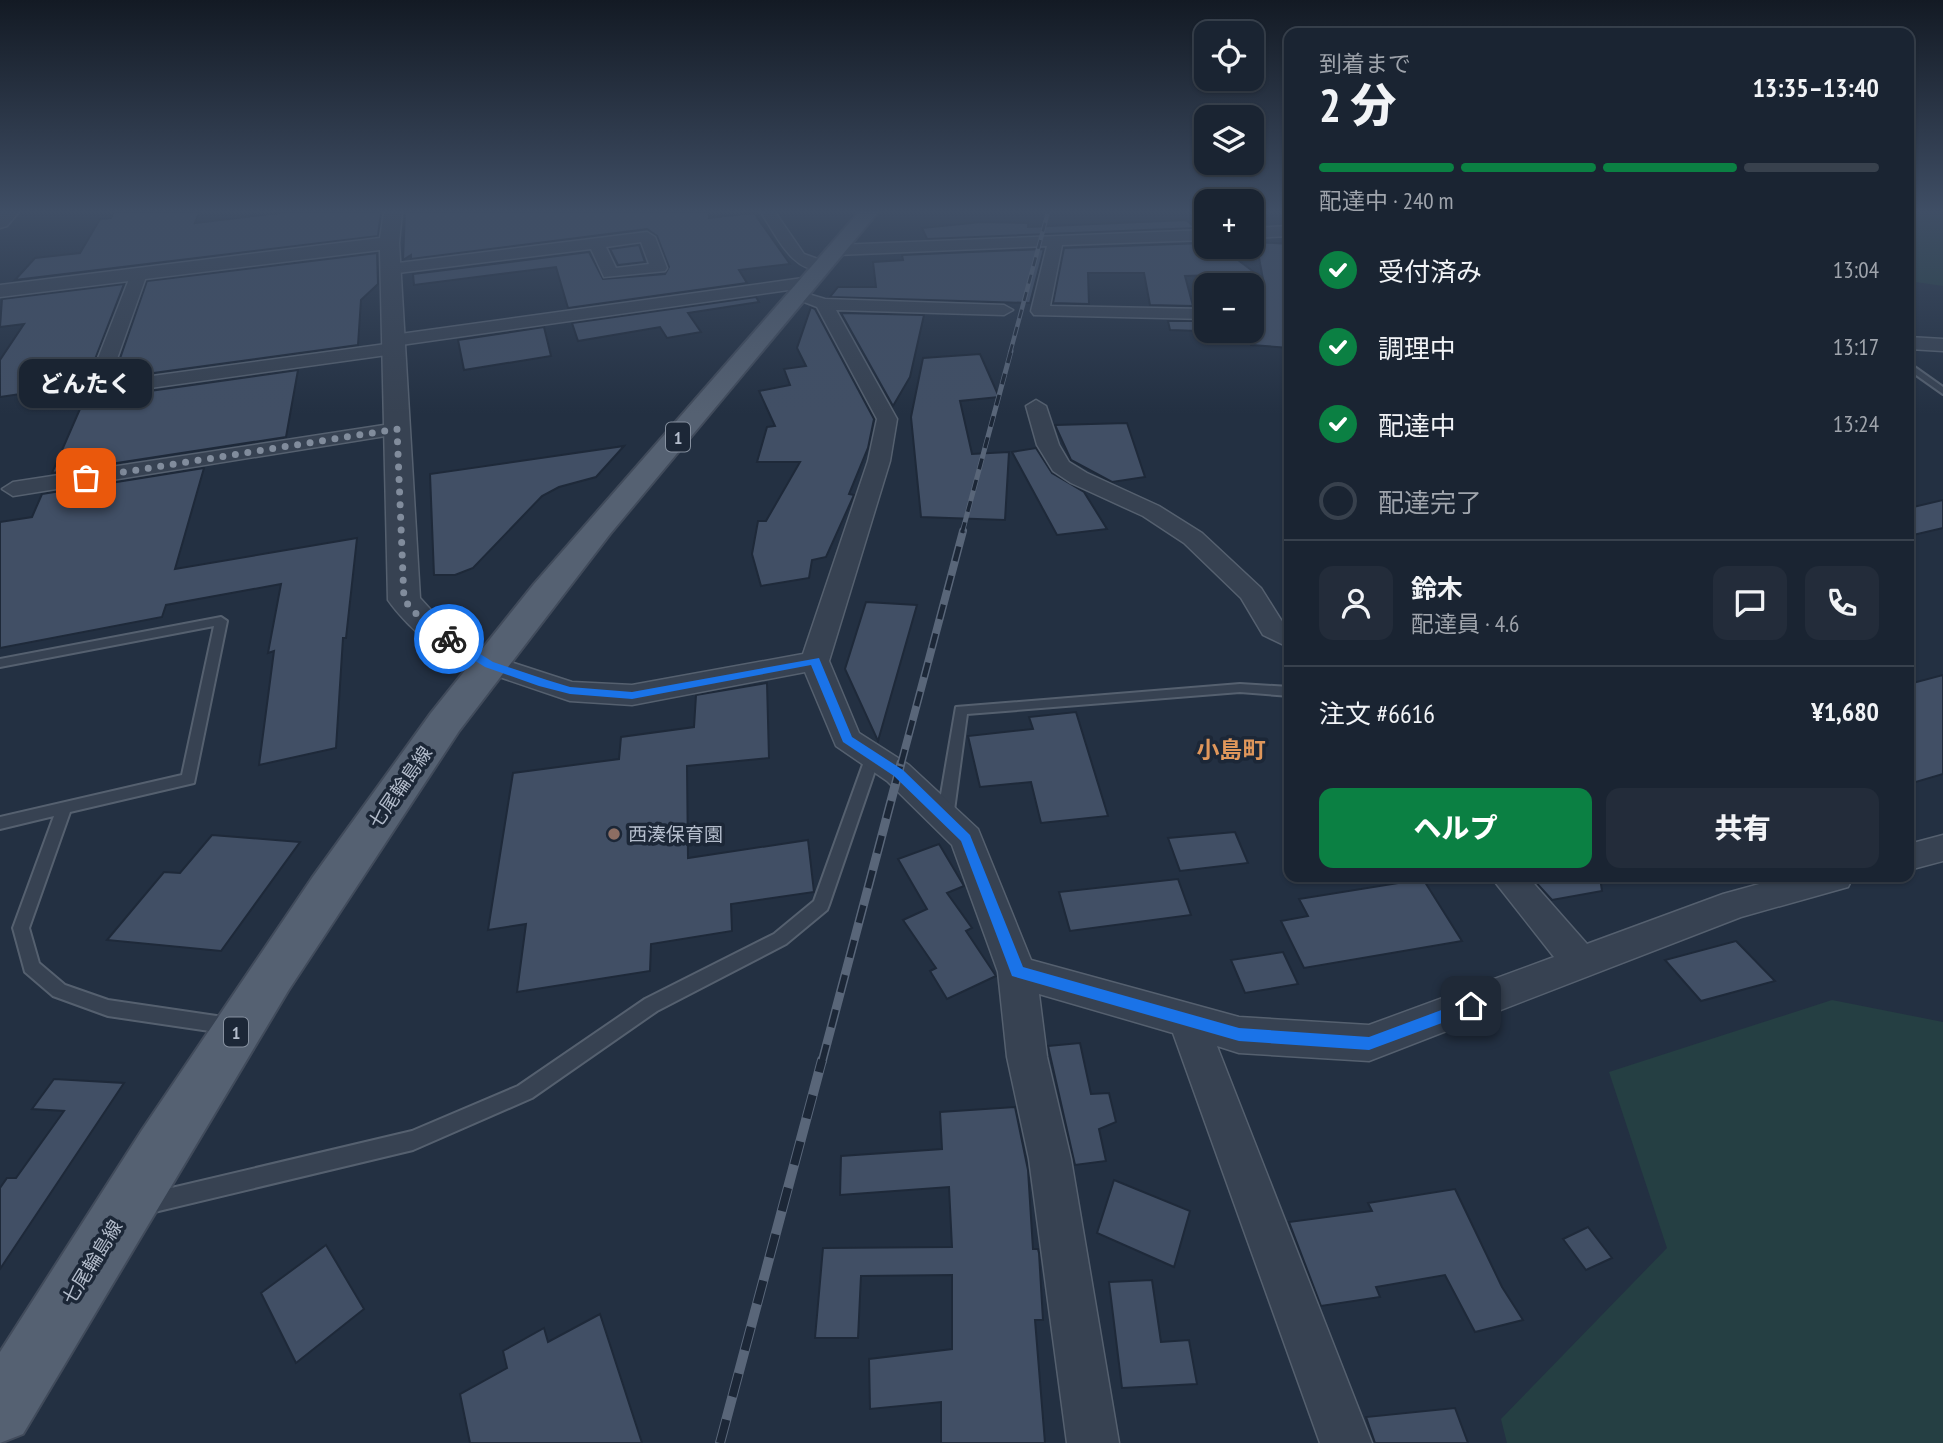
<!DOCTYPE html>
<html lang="ja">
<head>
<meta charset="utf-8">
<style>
  body { margin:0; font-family:"PT Sans Narrow","Noto Sans JP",sans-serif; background:#232c3a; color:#f1f3f6; height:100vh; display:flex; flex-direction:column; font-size:26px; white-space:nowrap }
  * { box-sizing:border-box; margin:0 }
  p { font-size:23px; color:#9fa4ac }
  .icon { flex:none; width:38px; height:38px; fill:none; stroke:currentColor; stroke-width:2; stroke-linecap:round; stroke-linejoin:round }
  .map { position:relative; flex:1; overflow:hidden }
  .panel { position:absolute; left:1284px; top:28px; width:630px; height:854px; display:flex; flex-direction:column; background:#1a2432; border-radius:14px; box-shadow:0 2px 5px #0004,0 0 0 2px #38414d }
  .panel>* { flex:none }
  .controls { position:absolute; left:1194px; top:21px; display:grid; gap:14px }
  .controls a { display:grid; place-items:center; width:70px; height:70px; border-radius:14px; background:#1a2432; box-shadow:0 2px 5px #0004,0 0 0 2px #38414d; font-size:35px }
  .pin { position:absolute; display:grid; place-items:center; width:60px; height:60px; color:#fff; margin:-30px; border-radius:14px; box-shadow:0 4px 10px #0006 }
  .courier { position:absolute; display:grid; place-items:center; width:70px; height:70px; margin:-35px; border:5px solid #1a73e8; border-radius:50%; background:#fff; color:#222; box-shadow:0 2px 9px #0007 }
  .bubble { position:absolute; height:49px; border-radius:14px; background:#1a2432; box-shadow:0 2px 5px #0004,0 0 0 2px #38414d; font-size:23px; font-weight:800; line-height:49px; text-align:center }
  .summary em { font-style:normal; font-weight:800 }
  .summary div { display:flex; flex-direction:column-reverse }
  .summary { display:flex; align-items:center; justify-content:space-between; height:119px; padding:0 35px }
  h1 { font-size:46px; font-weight:800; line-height:52px }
  .bar { display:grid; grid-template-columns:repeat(4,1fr); gap:10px 7px; align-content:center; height:84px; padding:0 35px }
  .bar i { height:9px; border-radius:5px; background:#38414d }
  .bar .active { background:#0b8043 }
  .bar p { grid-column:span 4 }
  .line { display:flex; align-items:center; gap:18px; padding:0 35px; border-top:2px solid #38414d }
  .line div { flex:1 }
  .round { display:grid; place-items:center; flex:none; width:74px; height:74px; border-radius:14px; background:#232c3a }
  ol { padding:0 35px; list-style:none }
  li { display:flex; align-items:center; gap:21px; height:77px }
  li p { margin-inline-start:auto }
  li .icon { padding:7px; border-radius:50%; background:#0b8043; color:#fff; stroke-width:4 }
  li:last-child { color:#9fa4ac }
  li i { width:38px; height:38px; border:4px solid #38414d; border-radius:50% }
  .cta { display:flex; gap:14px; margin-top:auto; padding:14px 35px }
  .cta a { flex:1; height:80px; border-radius:14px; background:#0b8043; color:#fff; font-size:28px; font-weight:800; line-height:80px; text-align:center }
  .cta a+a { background:#232c3a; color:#f1f3f6 }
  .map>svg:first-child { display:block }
</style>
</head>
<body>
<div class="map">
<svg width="1943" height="1443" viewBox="0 0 1943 1443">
  <rect width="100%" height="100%" fill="#233042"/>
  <!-- green -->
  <g fill="#253f43">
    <polygon points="1909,212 1943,212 1943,286 1909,281"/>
    <polygon points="1832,1000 1943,1022 1943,1443 1507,1443 1501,1419 1667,1248 1609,1072"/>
  </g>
  <!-- building -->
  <g fill="#414f65" stroke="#1e2939" stroke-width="2">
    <polygon points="114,212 199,212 195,223 288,212 381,212 378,236 15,280 35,258 80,253 100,219 111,218"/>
    <polygon points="405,212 709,212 709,218 754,213 790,264 739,270 747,283 568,308 556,267 414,285 413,274 589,252 603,279 665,274 669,267 657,236 647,229 411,259 411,255 403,260"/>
    <polygon points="1186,220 1196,228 927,239 922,228 981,222 1028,223 1028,227"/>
    <polygon points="1256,242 1290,244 1290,348 1251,345 1251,274 1185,276 1193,306 1150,305 1144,273 1088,273 1089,304 1053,303 1064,248 1206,243 1206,247 1221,247 1263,279"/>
    <polygon points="639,245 645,262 618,265 610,249"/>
    <polygon points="1044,249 1030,303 830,297 838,287 876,287 873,262 903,260 902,255"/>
    <polygon points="377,253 378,284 361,300 358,345 146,374 142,369 116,370 147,281"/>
    <polygon points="124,284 87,380 88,384 0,397 0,360 24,324 0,327 2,299"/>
    <polygon points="756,297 759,302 688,313 701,332 667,338 660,327 578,341 572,323"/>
    <polygon points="811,307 815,309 874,419 868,448 849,494 854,495 826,557 812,560 809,578 761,586 752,554 758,521 766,521 800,462 757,462 767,427 775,426 759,391 790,385 784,369 806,366 797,348"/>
    <polygon points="841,313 924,315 910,377 893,406"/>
    <polygon points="1168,321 1197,321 1199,331 1170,330"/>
    <polygon points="544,327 551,356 464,370 458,340"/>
    <polygon points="980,354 999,397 960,401 972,454 1009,452 1005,520 921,517 911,417 923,358"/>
    <polygon points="298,370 286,437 52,473 90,386 125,386 136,393"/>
    <polygon points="1127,423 1145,477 1112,482 1071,460 1055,425"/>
    <polygon points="624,446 596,477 559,487 542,496 473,568 455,575 434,575 430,474"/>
    <polygon points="1036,448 1052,473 1084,492 1107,529 1057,535 1012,452"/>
    <polygon points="204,468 175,569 357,538 346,638 343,638 336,748 259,765 274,651 268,653 281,584 166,605 162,617 0,648 0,522 32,517 42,494"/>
    <polygon points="1943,500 1943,528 1909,536 1909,508"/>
    <polygon points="866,602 917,605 878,741 845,669"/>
    <polygon points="1943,675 1943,774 1909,784 1909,684"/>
    <polygon points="767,683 769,758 687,766 688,858 808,840 814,892 731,904 732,931 651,944 650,971 517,992 526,924 488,930 513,773 619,759 621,737 694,727 696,695"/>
    <polygon points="1076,712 1108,816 1041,823 1031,782 980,787 968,736 1033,729 1029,717"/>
    <polygon points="1235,832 1248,863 1180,871 1168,838"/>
    <polygon points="212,835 300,842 221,951 107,940 164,872 180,873"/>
    <polygon points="939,844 964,886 947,893 972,928 966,931 996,976 947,999 930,971 936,968 903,920 927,909 898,859"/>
    <polygon points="1531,877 1600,877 1602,891 1552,900"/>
    <polygon points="1178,879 1191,915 1070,931 1059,892"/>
    <polygon points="1423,879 1462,941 1304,968 1281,921 1308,916 1299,899"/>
    <polygon points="1736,941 1775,981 1701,1001 1665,960"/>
    <polygon points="1283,952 1298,984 1245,993 1231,960"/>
    <polygon points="1080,1043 1091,1094 1109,1093 1116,1122 1099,1129 1106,1161 1075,1165 1048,1046"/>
    <polygon points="54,1079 124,1083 0,1269 0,1188 7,1178 16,1178 64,1111 32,1109"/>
    <polygon points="1015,1107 1028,1170 1033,1249 1038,1249 1039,1253 1043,1320 1035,1320 1045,1443 941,1443 941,1402 870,1409 869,1359 952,1349 952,1275 861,1276 858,1338 815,1338 823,1248 952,1247 949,1187 840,1195 841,1156 942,1149 940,1112"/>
    <polygon points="1114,1180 1190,1211 1174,1267 1097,1233"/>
    <polygon points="1455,1189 1502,1287 1523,1320 1475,1332 1445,1275 1376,1287 1380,1297 1321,1306 1289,1222 1372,1211 1368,1203"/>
    <polygon points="1588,1227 1612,1258 1586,1270 1563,1239"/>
    <polygon points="326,1245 364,1309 296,1363 261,1293"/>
    <polygon points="1152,1280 1161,1342 1189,1340 1197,1384 1122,1388 1109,1282"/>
    <polygon points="600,1314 642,1443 470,1443 460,1394 507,1368 503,1351 544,1328 548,1342"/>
    <polygon points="1455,1408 1468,1443 1375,1443 1366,1417"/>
  </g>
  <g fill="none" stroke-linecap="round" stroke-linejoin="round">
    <defs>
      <g id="service">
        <polygon points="1909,363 1943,387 1943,394 1909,370"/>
        <polygon points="221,617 227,621 194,783 70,812 29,928 39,963 65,985 108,1000 230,1018 236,1020 239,1026 236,1032 230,1034 108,1016 53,996 25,972 13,928 54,816 0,829 0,817 182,775 214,626 0,667 0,659"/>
        <polygon points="1240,684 1290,687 1290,696 1240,692 967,714 953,818 950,822 940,822 937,818 956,707"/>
        <polygon points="873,751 880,756 829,905 827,910 786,944 657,1011 532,1098 413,1150 146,1214 139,1211 136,1204 139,1197 146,1194 412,1131 518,1086 645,999 774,934 814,901 866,756"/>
      </g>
      <g id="minor">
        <path d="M761,212H775L804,254L829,263V269C794,278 776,235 761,212Z"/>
        <polygon points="1290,226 1290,236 1251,238 1251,228"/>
        <polygon points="1206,230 1206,240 1062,245 1050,306 1206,309 1206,319 1034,315 1031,311 1047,246 837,255 829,250 837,245"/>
        <path d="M647,232L655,237L667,268L665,271L604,277L591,249L390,274L382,269L390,264ZM641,242L649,264L616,268L606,247Z"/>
        <polygon points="139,269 147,274 112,373 142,372 145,377 386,344 386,337 393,335 810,277 818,282 810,287 401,345 401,352 394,354 136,390 129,388 126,383 92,385 89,381 131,274"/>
        <polygon points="798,291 825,299 1004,305 1013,310 1004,315 836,310 897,419 890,461 829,661 859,733 909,765 978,829 1031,960 1239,1017 1369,1025 1554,957 1491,877 1528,877 1587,944 1723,894 1785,877 1853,877 1848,887 1741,917 1369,1061 1239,1053 1217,1046 1372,1443 1320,1443 1173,1033 1039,994 1047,1057 1071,1159 1119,1443 1067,1443 1029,1159 1007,1057 998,972 952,845 887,781 836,746 805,672 632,705 570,701 479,670 475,664 479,658 489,655 572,682 632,685 803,654 868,461 877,419 817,307 789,296"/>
        <polygon points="1909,337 1943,339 1943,351 1909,349"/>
        <polygon points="1036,400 1046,406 1059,445 1069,462 1087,473 1159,506 1202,533 1261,588 1283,623 1290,628 1290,648 1263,635 1241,598 1184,543 1143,516 1071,483 1053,471 1037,445 1026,406"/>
        <polygon points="397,423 408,429 404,433 13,496 2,489 13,482"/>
        <polygon points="1943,835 1943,861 1909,870 1909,844"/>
      </g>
      <g id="tertiary">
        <polygon points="0,212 19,212 7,226 0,228"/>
        <path d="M384,212H402L399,243L420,598L440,620L501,656L506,664L501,672C466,681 407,628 388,600L380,250L0,297V285L380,238Z"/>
      </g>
      <polygon id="primary" points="859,212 878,212 610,534 459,731 288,991 23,1434 0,1443 0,1352 142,1130 312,878 431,713 534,584"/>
    </defs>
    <!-- service casing -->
    <use href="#service" stroke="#55606f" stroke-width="4"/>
    <!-- minor casing -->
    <use href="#minor" stroke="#55606f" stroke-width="3"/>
    <!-- tertiary casing -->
    <use href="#tertiary" stroke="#55606f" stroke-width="3"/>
    <!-- primary casing -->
    <use href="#primary" stroke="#414b5b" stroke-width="4"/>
    <!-- service -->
    <use href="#service" fill="#374252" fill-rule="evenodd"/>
    <!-- minor -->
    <use href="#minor" fill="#374252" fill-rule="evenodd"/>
    <!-- tertiary -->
    <use href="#tertiary" fill="#374252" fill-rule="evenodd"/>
    <!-- primary -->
    <use href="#primary" fill="#556172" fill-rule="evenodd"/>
    <defs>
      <polyline id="rail-far4" points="1010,353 1048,212"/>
      <polyline id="rail-far3" points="962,533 1011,351"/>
      <polyline id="rail-far2" points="901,764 963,531"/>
      <polyline id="rail-far1" points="822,1062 901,763"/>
      <polyline id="rail" points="720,1443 822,1060"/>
    </defs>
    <!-- rail-far4 casing -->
    <use href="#rail-far4" stroke="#596679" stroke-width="4.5"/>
    <!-- rail-far3 casing -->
    <use href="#rail-far3" stroke="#596679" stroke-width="5"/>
    <!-- rail-far2 casing -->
    <use href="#rail-far2" stroke="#596679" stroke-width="8"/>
    <!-- rail-far1 casing -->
    <use href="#rail-far1" stroke="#596679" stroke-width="9"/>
    <!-- rail casing -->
    <use href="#rail" stroke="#596679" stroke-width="10"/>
    <!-- rail-far4 -->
    <use href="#rail-far4" stroke="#1c2737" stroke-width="2.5" stroke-dasharray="9" stroke-linecap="butt"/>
    <!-- rail-far3 -->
    <use href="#rail-far3" stroke="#1c2737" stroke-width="3.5" stroke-dasharray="11" stroke-linecap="butt"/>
    <!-- rail-far2 -->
    <use href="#rail-far2" stroke="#1c2737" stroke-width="5" stroke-dasharray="15" stroke-linecap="butt"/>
    <!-- rail-far1 -->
    <use href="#rail-far1" stroke="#1c2737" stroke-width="6" stroke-dasharray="18" stroke-linecap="butt"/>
    <!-- rail -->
    <use href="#rail" stroke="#1c2737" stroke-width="8" stroke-dasharray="24" stroke-linecap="butt"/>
  </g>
  <!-- sky -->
  <linearGradient id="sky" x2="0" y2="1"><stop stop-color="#131a24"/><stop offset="0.51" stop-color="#3f4e65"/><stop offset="1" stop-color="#3f4e65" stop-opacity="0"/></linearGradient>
  <rect width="1943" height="414" fill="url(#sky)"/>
  <!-- route -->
  <polygon fill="#1a73e8" points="445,637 453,637 493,662 547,680 570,687 632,692 819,658 852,737 903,770 970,835 1023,967 1239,1028 1369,1037 1471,999 1479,1006 1477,1010 1369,1050 1239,1041 1012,976 961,841 894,776 843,742 811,665 632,699 570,694 539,686 485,667 445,642"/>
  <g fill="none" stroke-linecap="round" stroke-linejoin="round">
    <!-- done -->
    <polyline stroke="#818c9c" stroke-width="7" stroke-dasharray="0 12.6" points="86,478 397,429 404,600 428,627 449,639"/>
  </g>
  <!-- markers -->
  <circle fill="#8d6e63" stroke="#1c2737" stroke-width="2.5" cx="614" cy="834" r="7"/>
  <g text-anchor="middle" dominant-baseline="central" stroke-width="7" stroke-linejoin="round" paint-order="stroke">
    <!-- shield labels -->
    <g fill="#1c2737" stroke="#86909f" stroke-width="2">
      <rect x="666" y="422.5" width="24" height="29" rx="5"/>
      <rect x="224" y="1017.5" width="24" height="29" rx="5"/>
    </g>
    <g font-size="18" font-weight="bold" fill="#b4bdcc">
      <text x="678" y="437">1</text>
      <text x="236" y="1032">1</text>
    </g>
    <!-- street labels -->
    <g font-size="19" fill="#b4bdcc" stroke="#1c2737">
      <text transform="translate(400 787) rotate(-55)">七尾輪島線</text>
      <text transform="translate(92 1262) rotate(-58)">七尾輪島線</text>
    </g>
    <!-- poi labels -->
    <g font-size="19" fill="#b4bdcc" stroke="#1c2737" text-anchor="start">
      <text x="628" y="834">西湊保育園</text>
    </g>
    <!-- quarter labels -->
    <g font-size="23" font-weight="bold" fill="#e0975b" stroke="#1c2737">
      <text x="1231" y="749">小島町</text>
    </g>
  </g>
</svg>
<div class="controls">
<a><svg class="icon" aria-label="locate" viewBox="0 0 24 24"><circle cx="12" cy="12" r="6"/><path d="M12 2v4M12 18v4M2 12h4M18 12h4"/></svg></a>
<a><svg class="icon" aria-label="layers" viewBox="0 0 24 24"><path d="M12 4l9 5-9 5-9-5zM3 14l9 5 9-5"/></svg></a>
<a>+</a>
<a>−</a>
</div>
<div class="pin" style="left:86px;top:478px;background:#ea580c"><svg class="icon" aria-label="bag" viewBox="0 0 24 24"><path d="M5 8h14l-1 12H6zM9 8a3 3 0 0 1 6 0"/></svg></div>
<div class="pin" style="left:1471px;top:1006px;background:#1f2937"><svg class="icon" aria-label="home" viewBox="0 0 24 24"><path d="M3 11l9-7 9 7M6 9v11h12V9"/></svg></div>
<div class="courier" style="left:449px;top:639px"><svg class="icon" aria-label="bike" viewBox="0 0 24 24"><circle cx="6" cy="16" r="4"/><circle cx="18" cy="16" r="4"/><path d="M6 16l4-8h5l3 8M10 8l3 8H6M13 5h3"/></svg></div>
<div class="bubble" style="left:19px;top:359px;width:133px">どんたく</div>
<section class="panel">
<div class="summary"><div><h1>2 分</h1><p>到着まで</p></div><em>13:35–13:40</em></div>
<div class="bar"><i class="active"></i><i class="active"></i><i class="active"></i><i></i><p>配達中 · 240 m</p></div>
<ol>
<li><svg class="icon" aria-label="check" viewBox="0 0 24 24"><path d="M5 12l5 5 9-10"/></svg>受付済み<p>13:04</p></li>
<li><svg class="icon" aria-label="check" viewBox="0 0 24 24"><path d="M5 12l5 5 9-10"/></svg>調理中<p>13:17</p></li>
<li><svg class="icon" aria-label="check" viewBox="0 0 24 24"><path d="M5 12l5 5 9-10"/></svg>配達中<p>13:24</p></li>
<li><i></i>配達完了</li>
</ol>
<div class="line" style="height:126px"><a class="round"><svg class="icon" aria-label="person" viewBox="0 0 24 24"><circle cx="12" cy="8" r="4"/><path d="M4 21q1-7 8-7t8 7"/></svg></a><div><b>鈴木</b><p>配達員 · 4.6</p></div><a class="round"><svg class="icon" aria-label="chat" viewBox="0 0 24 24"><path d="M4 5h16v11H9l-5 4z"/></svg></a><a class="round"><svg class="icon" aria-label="phone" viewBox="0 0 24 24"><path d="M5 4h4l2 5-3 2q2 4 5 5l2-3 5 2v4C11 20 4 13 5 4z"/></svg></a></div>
<div class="line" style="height:91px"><div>注文 #6616</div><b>¥1,680</b></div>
<div class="cta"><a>ヘルプ</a><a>共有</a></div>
</section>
</div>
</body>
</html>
